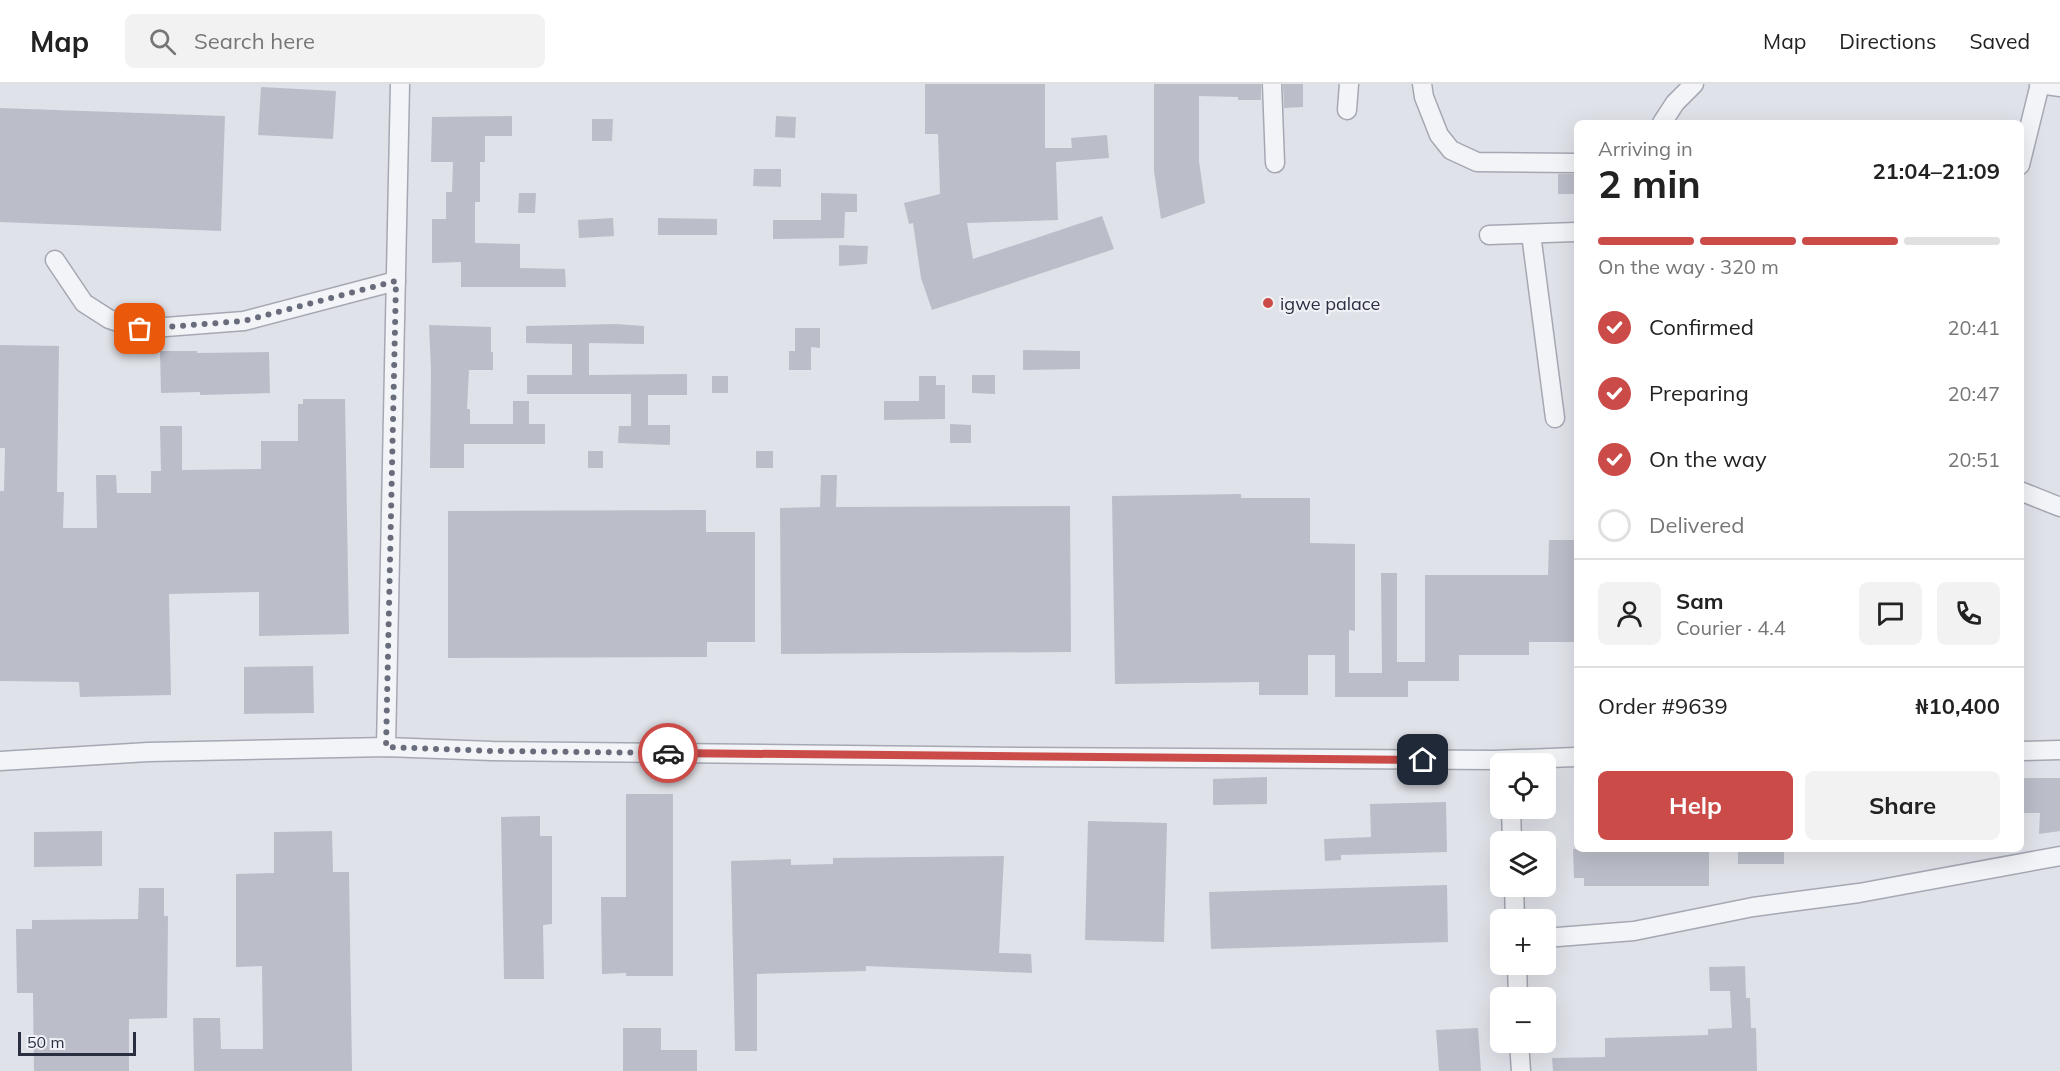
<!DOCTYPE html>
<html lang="en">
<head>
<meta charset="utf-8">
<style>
  body { margin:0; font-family:Mulish,sans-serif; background:#f2f2f2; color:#222; height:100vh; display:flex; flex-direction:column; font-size:22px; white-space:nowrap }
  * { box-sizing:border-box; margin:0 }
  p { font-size:20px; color:#767676 }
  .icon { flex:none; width:33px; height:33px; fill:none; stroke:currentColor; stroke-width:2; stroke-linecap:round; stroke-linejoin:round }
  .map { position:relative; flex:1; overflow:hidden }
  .drawer { position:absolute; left:1574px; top:36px; width:450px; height:732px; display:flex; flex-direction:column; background:#fff; border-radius:9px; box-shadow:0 6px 24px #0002 }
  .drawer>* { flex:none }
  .buttons { position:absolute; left:1490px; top:669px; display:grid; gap:12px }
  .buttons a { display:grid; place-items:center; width:66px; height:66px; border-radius:9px; background:#fff; box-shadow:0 6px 24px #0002; font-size:30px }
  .scale { position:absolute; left:18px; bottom:15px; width:118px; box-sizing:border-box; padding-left:6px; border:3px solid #292e40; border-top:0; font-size:16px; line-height:21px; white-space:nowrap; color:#292e40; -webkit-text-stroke:4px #f0f1f6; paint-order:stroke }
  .pin { position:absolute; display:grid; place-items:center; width:51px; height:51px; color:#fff; margin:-26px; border-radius:12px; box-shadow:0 3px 9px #0006 }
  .courier { position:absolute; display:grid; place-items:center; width:60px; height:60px; margin:-30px; border:4px solid #cb4b48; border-radius:50%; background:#fff; color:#222; box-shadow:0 2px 8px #0007 }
  .summary em { font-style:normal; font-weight:700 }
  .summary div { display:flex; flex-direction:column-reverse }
  .summary { display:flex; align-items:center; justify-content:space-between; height:102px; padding:0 24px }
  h1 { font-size:39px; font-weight:700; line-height:45px }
  .bar { display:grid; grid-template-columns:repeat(4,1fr); gap:9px 6px; align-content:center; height:72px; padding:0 24px }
  .bar i { height:8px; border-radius:4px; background:#e0e0e0 }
  .bar .current { background:#cb4b48 }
  .bar p { grid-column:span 4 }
  .line { display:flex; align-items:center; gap:15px; padding:0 24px; border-top:2px solid #e0e0e0 }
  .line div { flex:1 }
  .round { display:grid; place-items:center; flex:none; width:63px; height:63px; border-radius:9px; background:#f2f2f2 }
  ol { padding:0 24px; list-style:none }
  li { display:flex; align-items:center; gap:18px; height:66px }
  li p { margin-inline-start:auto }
  li .icon { padding:6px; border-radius:50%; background:#cb4b48; color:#fff; stroke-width:4 }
  li:last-child { color:#767676 }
  li i { width:33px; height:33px; border:3px solid #e0e0e0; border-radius:50% }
  .primary-button { display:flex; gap:12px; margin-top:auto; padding:12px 24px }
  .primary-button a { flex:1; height:69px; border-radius:9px; background:#cb4b48; color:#fff; font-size:24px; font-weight:700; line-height:69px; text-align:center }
  .primary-button a+a { background:#f2f2f2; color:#222 }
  header { display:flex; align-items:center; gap:36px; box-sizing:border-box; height:84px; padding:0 30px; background:#fff; border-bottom:2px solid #e0e0e0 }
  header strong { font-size:28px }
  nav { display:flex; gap:33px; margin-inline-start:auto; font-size:21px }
  .search { width:420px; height:54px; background:#f2f2f2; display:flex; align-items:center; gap:15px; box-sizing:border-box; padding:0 21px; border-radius:9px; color:#767676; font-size:22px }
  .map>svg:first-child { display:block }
</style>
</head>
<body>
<header>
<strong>Map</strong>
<div class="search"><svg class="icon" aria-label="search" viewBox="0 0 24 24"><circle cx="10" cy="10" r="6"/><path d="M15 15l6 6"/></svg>Search here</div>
<nav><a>Map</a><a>Directions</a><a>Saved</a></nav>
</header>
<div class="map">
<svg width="2060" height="987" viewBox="0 0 2060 987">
  <rect width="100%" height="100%" fill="#e0e2e9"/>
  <!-- building -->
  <g fill="#bbbdc8">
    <polygon points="925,0 1045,0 1045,64 1072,64 1071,54 1107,51 1109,74 1056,78 1058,136 967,139 973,175 1102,132 1114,165 932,226 921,194 913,139 909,140 904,119 940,110 938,50 925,50"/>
    <polygon points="1154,0 1261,0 1261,16 1238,16 1238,13 1199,12 1199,77 1205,119 1161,135 1154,87"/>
    <polygon points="1283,0 1303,0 1303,23 1284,24"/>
    <polygon points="261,3 336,7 333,55 258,51"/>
    <polygon points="0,24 225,32 221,147 0,138"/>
    <polygon points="512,32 512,52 485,52 485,78 480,78 480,118 475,118 475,159 520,160 520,184 565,185 566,203 461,203 461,178 432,179 432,135 446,135 446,108 452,108 453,78 431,78 432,33"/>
    <polygon points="776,32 796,33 795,54 775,53"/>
    <polygon points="592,35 613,35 612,57 592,57"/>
    <polygon points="754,85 781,85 781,103 753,102"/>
    <rect x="1558" y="90" width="18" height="20"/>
    <polygon points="519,109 536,109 535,129 518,129"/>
    <polygon points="821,109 857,110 857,128 845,128 844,154 773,155 773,136 821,136"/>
    <polygon points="613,134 614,152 579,154 578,136"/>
    <polygon points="658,134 717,135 717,151 658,151"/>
    <polygon points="839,161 868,162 867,180 839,182"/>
    <polygon points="616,240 644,242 644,260 589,259 589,291 687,290 687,311 648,311 648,341 670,341 670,361 618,359 619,342 631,342 631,310 527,310 527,291 572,291 572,260 526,259 526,242"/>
    <polygon points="429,241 491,243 491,268 493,268 493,286 469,286 467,325 470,325 470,340 513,340 513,317 529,317 529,340 545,340 545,360 464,360 464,384 430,384 431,286"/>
    <polygon points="795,244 820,244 820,264 811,263 811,286 789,286 789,267 795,267"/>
    <polygon points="0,261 59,262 57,408 64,408 63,444 97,444 96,391 116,391 117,409 151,409 151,387 161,387 160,342 182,342 182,386 261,385 261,357 298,357 298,320 303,320 303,315 345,315 349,550 259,552 259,508 169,510 171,611 80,613 79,598 0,597 0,407 4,407 5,364 0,364"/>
    <polygon points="1023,266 1080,267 1080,285 1023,286"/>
    <polygon points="160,267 197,267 197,269 269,268 270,309 200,311 200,308 161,309"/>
    <polygon points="972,291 995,291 995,310 972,309"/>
    <rect x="712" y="292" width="16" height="17"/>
    <polygon points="919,292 936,292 936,301 945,301 945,335 884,336 884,317 919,317"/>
    <polygon points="950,340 971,341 971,359 950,359"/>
    <rect x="588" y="367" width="15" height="17"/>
    <rect x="756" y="367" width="17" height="17"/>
    <polygon points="821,391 837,391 836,423 1070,422 1071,568 781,570 780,424 820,423"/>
    <polygon points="1241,410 1241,414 1310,414 1310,459 1355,460 1355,547 1349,546 1349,589 1382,589 1381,489 1397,489 1397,578 1425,578 1425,491 1548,491 1549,456 1576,456 1576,558 1529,558 1529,571 1459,571 1459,597 1408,597 1408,613 1335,613 1335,571 1308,571 1308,611 1259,611 1259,598 1115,600 1112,412"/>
    <polygon points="706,426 706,448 755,448 755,558 707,558 707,573 448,574 448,427"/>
    <polygon points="313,582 314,629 244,630 244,583"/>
    <polygon points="1267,693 1267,720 1213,721 1213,695"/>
    <polygon points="2020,694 2060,694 2060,747 2039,750 2040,729 2020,729"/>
    <polygon points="626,710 673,710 673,892 626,892 626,889 602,890 601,813 626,813"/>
    <polygon points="1446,718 1447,768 1341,771 1341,776 1325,777 1324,755 1371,753 1370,720"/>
    <polygon points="540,732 540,752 552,752 552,840 543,841 544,895 504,895 501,733"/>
    <polygon points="1088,737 1167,739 1164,858 1085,856"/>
    <polygon points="102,747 102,782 34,783 34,748"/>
    <polygon points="332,747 333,788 349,788 352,987 194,987 193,934 220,934 221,965 263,965 262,882 236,883 236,790 274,789 274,748"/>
    <polygon points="1573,765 1709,765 1709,802 1584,802 1584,794 1574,794"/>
    <rect x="1738" y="765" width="46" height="15"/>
    <polygon points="1004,772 999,869 1031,870 1032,889 866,882 866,887 757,890 757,967 735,967 731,777 791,775 791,781 833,780 833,774"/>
    <polygon points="1447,801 1448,858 1211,865 1209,808"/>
    <polygon points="139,804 164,804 164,832 168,832 167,934 129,935 129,987 34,987 33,909 17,909 16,845 32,845 32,836 138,835"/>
    <polygon points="1745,882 1746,914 1750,914 1751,944 1756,944 1757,987 1553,987 1552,974 1605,973 1605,954 1708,951 1708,945 1732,944 1730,907 1710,907 1709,883"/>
    <polygon points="623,944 661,944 661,966 697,966 697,987 623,987"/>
    <polygon points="1478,944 1481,987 1439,987 1436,946"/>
  </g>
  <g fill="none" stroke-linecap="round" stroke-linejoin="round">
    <defs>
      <g id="minor">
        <polyline points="1272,0 1275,79"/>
        <polyline points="1422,0 1424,13 1439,51 1451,66 1477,78 1576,79"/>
        <polyline points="2039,0 2060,3"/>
        <polyline points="1347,26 1349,0"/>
        <polyline points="1662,39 1675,19 1694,0"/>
        <polyline points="2020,81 2040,0"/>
        <polyline points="1531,150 1555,334"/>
        <polyline points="1489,151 1576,148"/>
        <polyline points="55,176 84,219 109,235 139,245 244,237 396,197"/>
        <polyline points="2020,407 2060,423"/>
        <polyline points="386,663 400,0"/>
        <polyline points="2020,667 2060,666"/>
        <polyline points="0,677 148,668 386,663 492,667 1019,673 1494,676 1576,673"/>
        <polyline points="1511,724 1512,758"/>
        <polyline points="1514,802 1515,836"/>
        <polyline points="1545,854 1634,847 1753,823 1859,809 2060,772"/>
        <polyline points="1517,880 1518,914"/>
        <polyline points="1519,958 1521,987"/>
      </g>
    </defs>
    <!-- minor casing -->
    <use href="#minor" stroke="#a5a8b3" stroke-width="21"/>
    <!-- minor -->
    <use href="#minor" stroke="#f3f4f7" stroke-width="18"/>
  </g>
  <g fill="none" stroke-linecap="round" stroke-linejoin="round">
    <!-- done -->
    <polyline stroke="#696d7b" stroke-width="6" stroke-dasharray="0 10.8" points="140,245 244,237 396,197 386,663 492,667 668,669"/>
    <!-- route -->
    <polyline stroke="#cb4b48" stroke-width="8" points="668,669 1423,676"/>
  </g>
  <!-- markers -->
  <circle fill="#cb4b48" stroke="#f0f1f6" stroke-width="2" cx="1268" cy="219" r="6"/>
  <g text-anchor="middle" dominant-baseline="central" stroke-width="4.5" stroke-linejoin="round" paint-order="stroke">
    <!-- poi labels -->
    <g font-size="18" fill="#292e40" stroke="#f0f1f6" text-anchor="start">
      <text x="1280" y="219">igwe palace</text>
    </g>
  </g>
</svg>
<div class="buttons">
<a><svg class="icon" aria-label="locate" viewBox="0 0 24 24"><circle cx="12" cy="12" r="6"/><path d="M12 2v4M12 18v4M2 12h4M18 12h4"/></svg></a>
<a><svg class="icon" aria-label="layers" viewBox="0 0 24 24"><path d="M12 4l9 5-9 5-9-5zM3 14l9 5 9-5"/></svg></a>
<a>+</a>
<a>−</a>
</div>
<div class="scale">50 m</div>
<div class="pin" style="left:140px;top:245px;background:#ea580c"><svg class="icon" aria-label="bag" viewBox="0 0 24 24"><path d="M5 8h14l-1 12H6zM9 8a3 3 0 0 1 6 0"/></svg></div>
<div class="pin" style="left:1423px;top:676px;background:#1f2937"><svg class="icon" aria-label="home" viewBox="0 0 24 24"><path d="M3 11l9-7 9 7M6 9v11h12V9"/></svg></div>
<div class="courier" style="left:668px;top:669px"><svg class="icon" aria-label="car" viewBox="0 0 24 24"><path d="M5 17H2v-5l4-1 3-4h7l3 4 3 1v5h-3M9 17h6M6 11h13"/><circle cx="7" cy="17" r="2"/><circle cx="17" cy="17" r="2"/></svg></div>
<section class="drawer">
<div class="summary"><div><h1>2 min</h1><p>Arriving in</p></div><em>21:04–21:09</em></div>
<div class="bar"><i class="current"></i><i class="current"></i><i class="current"></i><i></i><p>On the way · 320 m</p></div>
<ol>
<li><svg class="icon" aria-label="check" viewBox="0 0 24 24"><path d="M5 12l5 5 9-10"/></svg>Confirmed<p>20:41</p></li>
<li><svg class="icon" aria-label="check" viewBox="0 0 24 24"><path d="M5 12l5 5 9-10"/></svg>Preparing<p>20:47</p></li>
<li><svg class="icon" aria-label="check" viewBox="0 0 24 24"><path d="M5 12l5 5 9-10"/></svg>On the way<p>20:51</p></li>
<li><i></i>Delivered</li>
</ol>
<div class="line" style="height:108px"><a class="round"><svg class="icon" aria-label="person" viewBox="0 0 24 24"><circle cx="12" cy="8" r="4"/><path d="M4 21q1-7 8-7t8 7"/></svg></a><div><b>Sam</b><p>Courier · 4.4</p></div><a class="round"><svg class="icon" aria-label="chat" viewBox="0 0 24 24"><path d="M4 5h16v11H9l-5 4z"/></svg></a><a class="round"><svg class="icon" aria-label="phone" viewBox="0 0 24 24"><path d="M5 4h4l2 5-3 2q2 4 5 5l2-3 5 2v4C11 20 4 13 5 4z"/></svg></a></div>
<div class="line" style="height:78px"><div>Order #9639</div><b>₦10,400</b></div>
<div class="primary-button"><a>Help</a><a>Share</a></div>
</section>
</div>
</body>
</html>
